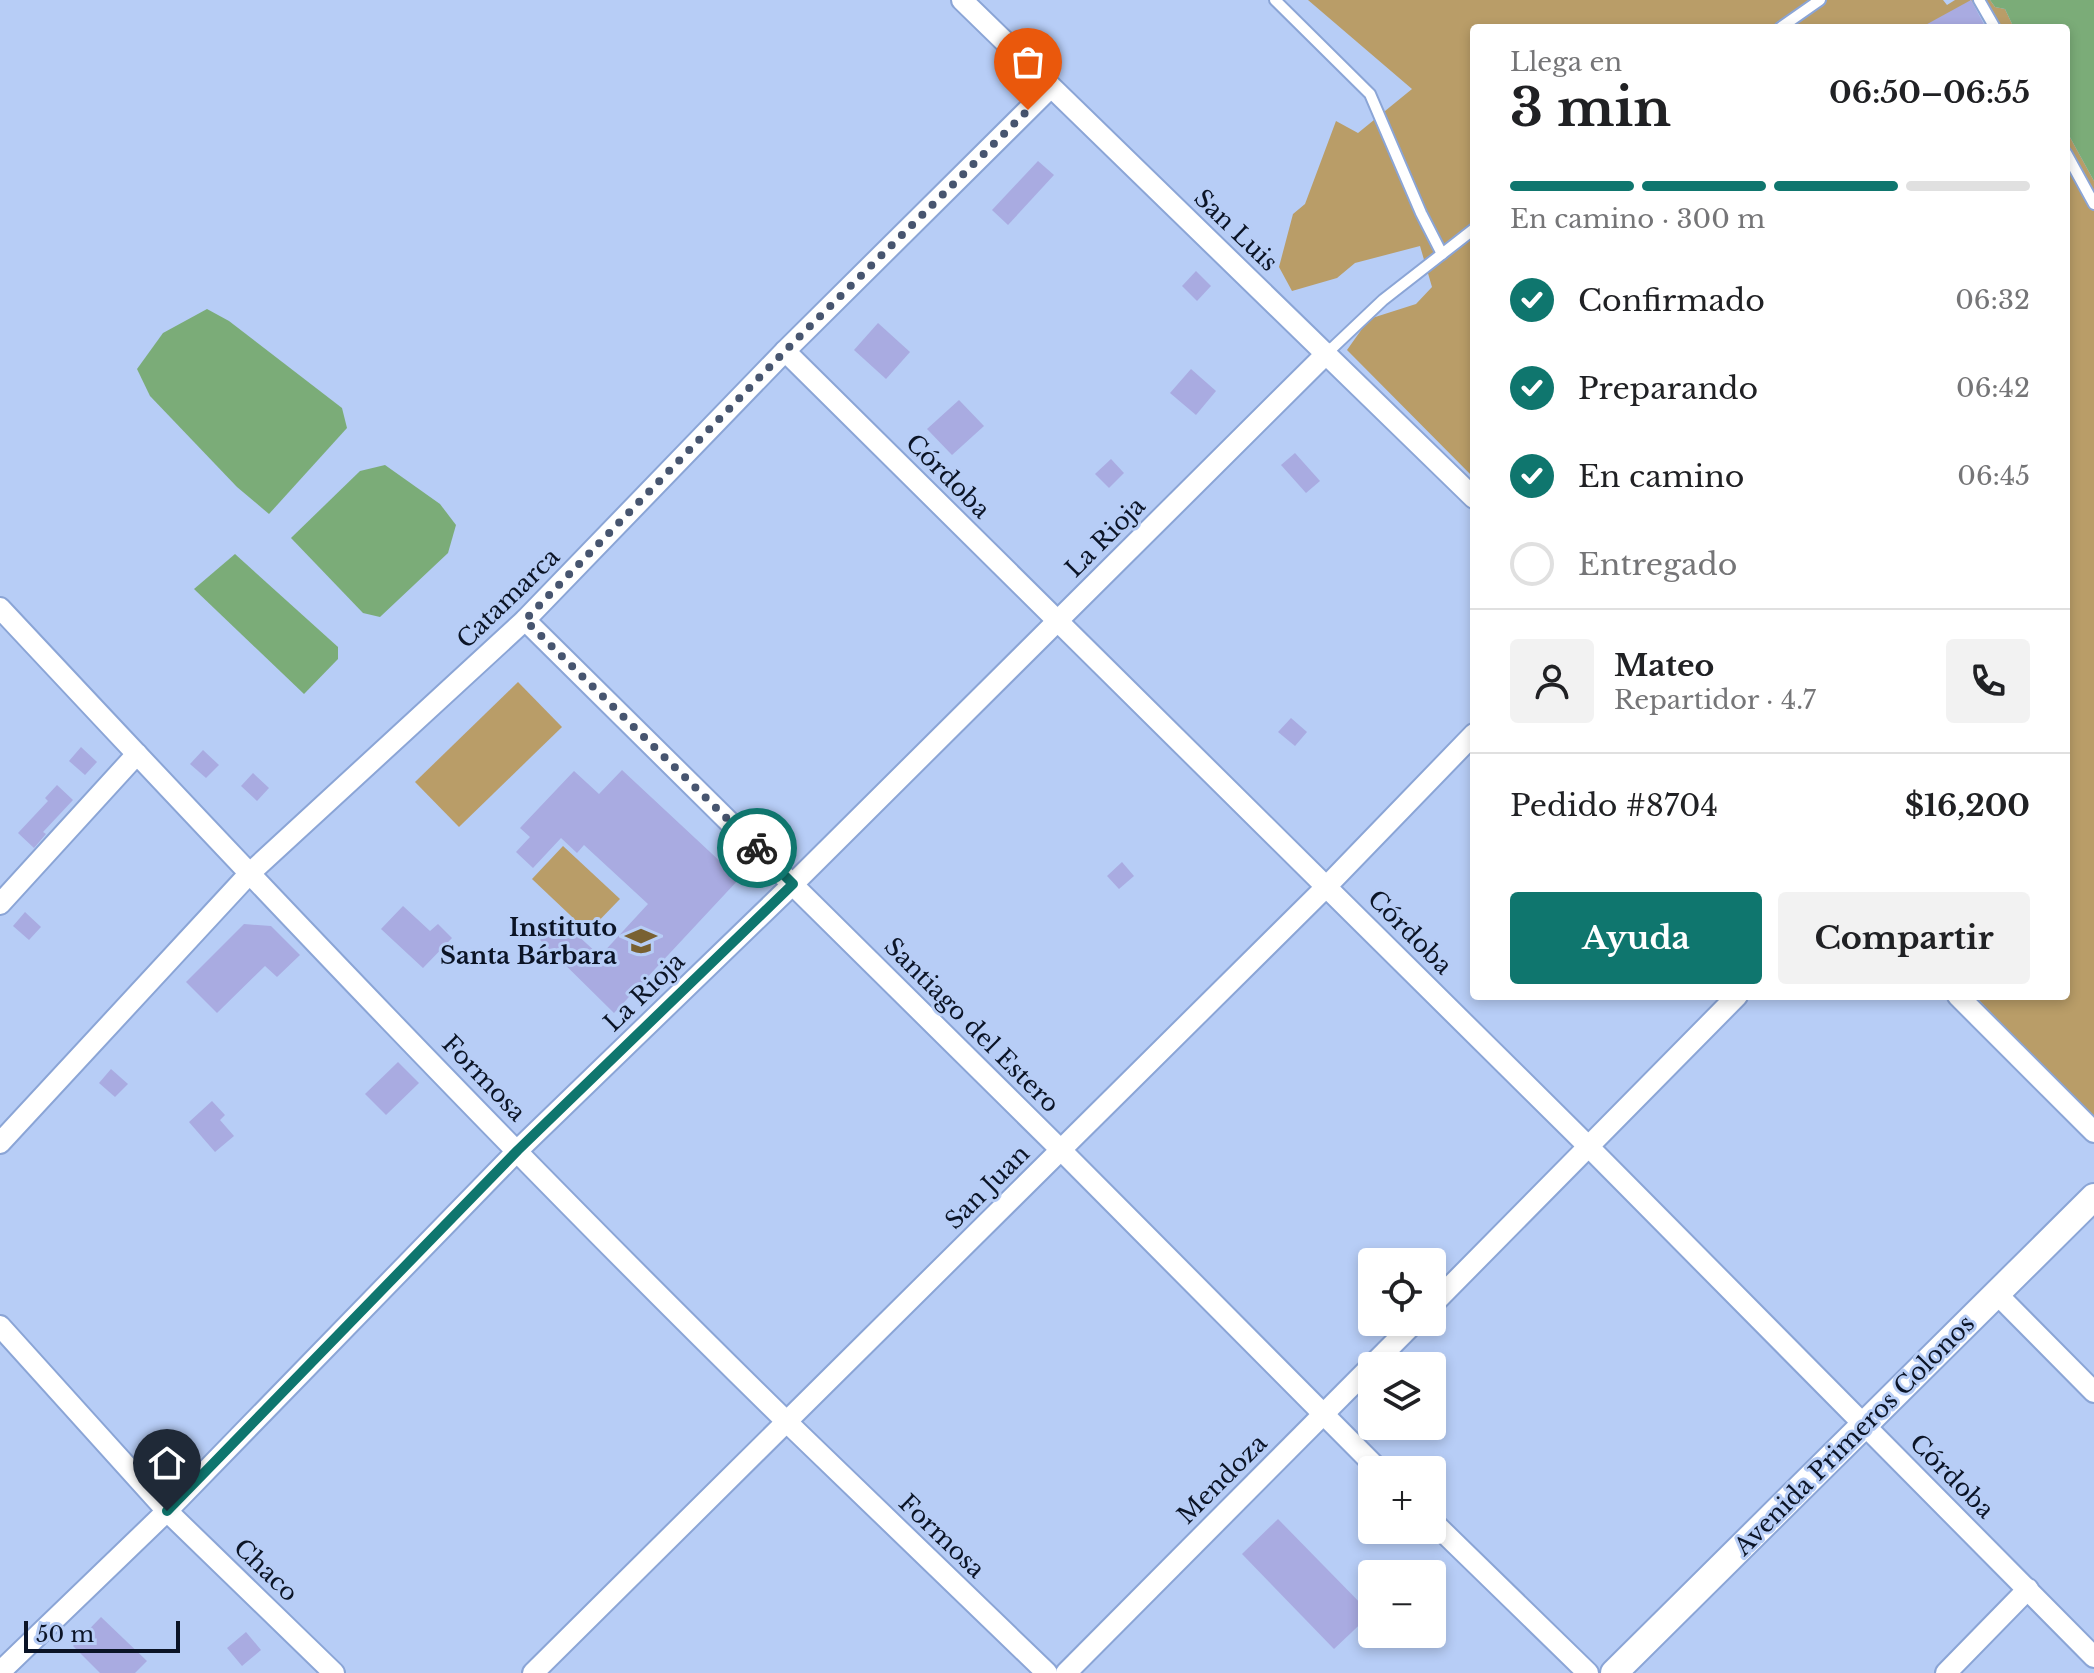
<!DOCTYPE html>
<html lang="es">
<head>
<meta charset="utf-8">
<style>
  body { margin:0; font-family:"Libre Baskerville",serif; background:#f2f2f2; color:#202124; height:100vh; display:flex; flex-direction:column; font-size:30px; white-space:nowrap }
  * { box-sizing:border-box; margin:0 }
  p { font-size:26px; color:#757577 }
  .icon { flex:none; width:44px; height:44px; fill:none; stroke:currentColor; stroke-width:2; stroke-linecap:round; stroke-linejoin:round }
  .map { position:relative; flex:1; overflow:hidden }
  .drawer { position:absolute; left:1470px; top:24px; width:600px; height:976px; display:flex; flex-direction:column; background:#fff; border-radius:8px; box-shadow:0 4px 12px #0003 }
  .drawer>* { flex:none }
  .tools { position:absolute; left:1358px; top:1248px; display:grid; gap:16px }
  .tools a { display:grid; place-items:center; width:88px; height:88px; border-radius:8px; background:#fff; box-shadow:0 4px 12px #0003; font-size:40px }
  .scale { position:absolute; left:24px; bottom:20px; width:156px; box-sizing:border-box; padding-left:8px; border:4px solid #0b1426; border-top:0; font-size:22px; line-height:28px; white-space:nowrap; color:#0b1426; -webkit-text-stroke:6px #b7cdf6; paint-order:stroke }
  .pin { position:absolute; display:grid; place-items:center; width:68px; height:68px; color:#fff; margin:-82px -34px; border-radius:50% 50% 50% 0; rotate:-45deg; box-shadow:0 0 8px #0007 }
  .pin .icon { rotate:45deg }
  .courier { position:absolute; display:grid; place-items:center; width:80px; height:80px; margin:-40px; border:6px solid #0f766e; border-radius:50%; background:#fff; color:#222; box-shadow:0 2px 10px #0007 }
  .headline em { font-style:normal; font-weight:700 }
  .headline div { display:flex; flex-direction:column-reverse }
  .headline { display:flex; align-items:center; justify-content:space-between; height:136px; padding:0 40px }
  h1 { font-size:52px; font-weight:700; line-height:60px }
  .bar { display:grid; grid-template-columns:repeat(4,1fr); gap:12px 8px; align-content:center; height:96px; padding:0 40px }
  .bar i { height:10px; border-radius:6px; background:#e0e0e0 }
  .bar .on { background:#0f766e }
  .bar p { grid-column:span 4 }
  .line { display:flex; align-items:center; gap:20px; padding:0 40px; border-top:2px solid #e0e0e0 }
  .line div { flex:1 }
  .round { display:grid; place-items:center; flex:none; width:84px; height:84px; border-radius:8px; background:#f2f2f2 }
  ol { padding:0 40px; list-style:none }
  li { display:flex; align-items:center; gap:24px; height:88px }
  li p { margin-inline-start:auto }
  li .icon { padding:8px; border-radius:50%; background:#0f766e; color:#fff; stroke-width:4 }
  li:last-child { color:#757577 }
  li i { width:44px; height:44px; border:4px solid #e0e0e0; border-radius:50% }
  .button { display:flex; gap:16px; margin-top:auto; padding:16px 40px }
  .button a { flex:1; height:92px; border-radius:8px; background:#0f766e; color:#fff; font-size:32px; font-weight:700; line-height:92px; text-align:center }
  .button a+a { background:#f2f2f2; color:#202124 }
  .map>svg:first-child { display:block }
</style>
</head>
<body>
<div class="map">
<svg width="2094" height="1673" viewBox="0 0 2094 1673">
  <rect width="100%" height="100%" fill="#b7cdf6"/>
  <!-- green -->
  <g fill="#b99d68">
    <polygon points="1308,0 1943,0 1947,5 1955,0 1990,0 1995,7 2005,9 2014,28 1989,28 1971,0 1943,28 1474,28 1474,478 1347,350 1369,319 1416,304 1432,287 1420,246 1355,263 1337,278 1292,291 1279,267 1293,214 1305,204 1336,121 1358,133 1412,89"/>
    <polygon points="2066,130 2094,181 2094,1119 1975,996 2066,996"/>
    <polygon points="518,682 562,727 459,827 415,782"/>
    <polygon points="563,846 620,899 588,932 532,879"/>
  </g>
  <!-- water -->
  <g fill="#7bac78">
    <polygon points="1990,0 2094,0 2094,181 2066,130 2066,28 2014,28 2005,9 1995,7"/>
    <polygon points="207,309 229,321 342,408 347,428 269,514 237,487 150,396 137,369 163,333"/>
    <polygon points="385,465 440,504 456,525 448,553 380,617 363,613 291,538 360,471"/>
    <polygon points="235,554 338,647 338,659 304,694 194,589"/>
  </g>
  <!-- building -->
  <g fill="#a9abe1">
    <polygon points="1971,0 1986,28 1920,28"/>
    <polygon points="1038,161 1054,175 1008,225 992,210"/>
    <polygon points="1196,271 1211,286 1197,301 1182,286"/>
    <polygon points="878,323 910,352 886,379 854,350"/>
    <polygon points="1191,369 1216,391 1196,415 1170,393"/>
    <polygon points="959,400 984,426 952,455 927,429"/>
    <polygon points="1295,453 1320,481 1306,493 1281,465"/>
    <polygon points="1111,459 1124,473 1109,488 1095,474"/>
    <polygon points="1291,718 1307,732 1295,746 1278,732"/>
    <polygon points="81,747 97,762 85,775 69,761"/>
    <polygon points="203,750 219,765 206,778 190,764"/>
    <polygon points="622,770 739,879 614,1013 540,940 560,919 600,956 648,904 584,845 577,853 561,838 533,868 516,852 530,837 520,828 574,771 599,794"/>
    <polygon points="253,773 269,788 257,801 241,786"/>
    <polygon points="57,785 73,800 43,832 46,834 34,848 18,833 48,801 45,798"/>
    <polygon points="1122,862 1134,876 1119,889 1107,876"/>
    <polygon points="403,906 430,931 438,924 452,938 423,968 381,929"/>
    <polygon points="25,912 41,927 29,940 13,926"/>
    <polygon points="244,924 271,926 300,955 277,977 265,966 217,1013 186,982"/>
    <polygon points="398,1062 419,1083 386,1115 365,1094"/>
    <polygon points="111,1069 128,1084 115,1097 99,1083"/>
    <polygon points="212,1101 225,1115 220,1120 234,1136 215,1152 189,1122"/>
    <polygon points="1278,1519 1371,1614 1334,1649 1242,1554"/>
    <polygon points="101,1617 147,1661 135,1673 100,1673 73,1646"/>
    <polygon points="246,1632 261,1650 242,1666 227,1648"/>
  </g>
  <g fill="none" stroke-linecap="round" stroke-linejoin="round">
    <defs>
      <g id="service">
        <polyline points="1275,0 1370,94 1421,213 1442,254"/>
        <polyline points="1979,0 1995,28"/>
        <polyline points="1780,28 1820,0"/>
        <polyline points="2066,153 2094,204"/>
        <polyline points="1327,353 1383,300 1474,229"/>
      </g>
      <g id="minor">
        <polyline points="962,0 1474,498"/>
        <polyline points="785,351 1589,1147 2094,1657"/>
        <path d="M0,608C258,884 518,1159 788,1423C874,1507 961,1590 1047,1673"/>
        <polyline points="525,620 1061,1150 1379,1470"/>
        <polyline points="0,904 137,754"/>
        <polyline points="1958,996 2094,1132"/>
        <polyline points="0,1143 249,874 525,620 785,351 1050,88"/>
        <polyline points="1997,1294 2094,1392"/>
        <polyline points="1432,1305 1737,996"/>
        <polyline points="0,1326 167,1511 334,1673"/>
        <polyline points="1432,1521 1588,1673"/>
        <polyline points="0,1672 167,1511 518,1150 793,884 1327,353"/>
        <polyline points="533,1673 1327,886 1474,734"/>
        <polyline points="1066,1673 1415,1322"/>
        <polyline points="1946,1673 2028,1589"/>
      </g>
      <polyline id="tertiary" points="1614,1673 2094,1197"/>
    </defs>
    <!-- service casing -->
    <use href="#service" stroke="#8ba5d6" stroke-width="14"/>
    <!-- minor casing -->
    <use href="#minor" stroke="#8ba5d6" stroke-width="24"/>
    <!-- tertiary casing -->
    <use href="#tertiary" stroke="#8ba5d6" stroke-width="30"/>
    <!-- service -->
    <use href="#service" stroke="#fff" stroke-width="10"/>
    <!-- minor -->
    <use href="#minor" stroke="#fff" stroke-width="20"/>
    <!-- tertiary -->
    <use href="#tertiary" stroke="#fff" stroke-width="26"/>
  </g>
  <g fill="none" stroke-linecap="round" stroke-linejoin="round">
    <!-- done -->
    <polyline stroke="#47556f" stroke-width="8" stroke-dasharray="0 14.4" points="757,848 525,620 785,351 1028,110"/>
    <!-- route -->
    <polyline stroke="#0f766e" stroke-width="10" points="167,1511 518,1150 793,884 757,848"/>
  </g>
  <!-- icons -->
  <defs>
    <symbol id="school-bare" viewBox="-9 -9 18 18"><path d="M0-5L7-2L0 1L-7-2ZM-4 1L0 2.5L4 1V4Q0 6-4 4Z" fill="#796132" stroke="#b7cdf6" stroke-width="2.5" paint-order="stroke"/></symbol>
  </defs>
  <g fill-rule="evenodd">
    <use href="#school-bare" x="619" y="919" width="44" height="44"/>
  </g>
  <g text-anchor="middle" dominant-baseline="central" stroke-width="6" stroke-linejoin="round" paint-order="stroke">
    <!-- street labels -->
    <g font-size="24" fill="#0b1426" stroke="#b7cdf6">
      <text transform="translate(1236 230) rotate(44)">San Luis</text>
      <text transform="translate(948 476) rotate(45)">Córdoba</text>
      <text transform="translate(1105 537) rotate(-45)">La Rioja</text>
      <text transform="translate(508 598) rotate(-44)">Catamarca</text>
      <text transform="translate(1410 932) rotate(45)">Córdoba</text>
      <text transform="translate(644 992) rotate(-44)">La Rioja</text>
      <text transform="translate(972 1025) rotate(45)">Santiago del Estero</text>
      <text transform="translate(484 1078) rotate(46)">Formosa</text>
      <text transform="translate(987 1187) rotate(-45)">San Juan</text>
      <text transform="translate(1854 1435) rotate(-45)">Avenida Primeros Colonos</text>
      <text transform="translate(1952 1476) rotate(45)">Córdoba</text>
      <text transform="translate(1222 1479) rotate(-45)">Mendoza</text>
      <text transform="translate(942 1536) rotate(44)">Formosa</text>
      <text transform="translate(266 1570) rotate(44)">Chaco</text>
    </g>
    <!-- poi labels -->
    <g font-size="24" font-weight="bold" fill="#0b1426" stroke="#b7cdf6" text-anchor="end">
      <text x="617" y="927">Instituto<tspan x="617" dy="28">Santa Bárbara</tspan></text>
    </g>
  </g>
</svg>
<div class="tools">
<a><svg class="icon" aria-label="locate" viewBox="0 0 24 24"><circle cx="12" cy="12" r="6"/><path d="M12 2v4M12 18v4M2 12h4M18 12h4"/></svg></a>
<a><svg class="icon" aria-label="layers" viewBox="0 0 24 24"><path d="M12 4l9 5-9 5-9-5zM3 14l9 5 9-5"/></svg></a>
<a>+</a>
<a>−</a>
</div>
<div class="scale">50 m</div>
<div class="pin" style="left:1028px;top:110px;background:#ea580c"><svg class="icon" aria-label="bag" viewBox="0 0 24 24"><path d="M5 8h14l-1 12H6zM9 8a3 3 0 0 1 6 0"/></svg></div>
<div class="pin" style="left:167px;top:1511px;background:#1f2937"><svg class="icon" aria-label="home" viewBox="0 0 24 24"><path d="M3 11l9-7 9 7M6 9v11h12V9"/></svg></div>
<div class="courier" style="left:757px;top:848px"><svg class="icon" aria-label="bike" viewBox="0 0 24 24"><circle cx="6" cy="16" r="4"/><circle cx="18" cy="16" r="4"/><path d="M6 16l4-8h5l3 8M10 8l3 8H6M13 5h3"/></svg></div>
<section class="drawer">
<div class="headline"><div><h1>3 min</h1><p>Llega en</p></div><em>06:50–06:55</em></div>
<div class="bar"><i class="on"></i><i class="on"></i><i class="on"></i><i></i><p>En camino · 300 m</p></div>
<ol>
<li><svg class="icon" aria-label="check" viewBox="0 0 24 24"><path d="M5 12l5 5 9-10"/></svg>Confirmado<p>06:32</p></li>
<li><svg class="icon" aria-label="check" viewBox="0 0 24 24"><path d="M5 12l5 5 9-10"/></svg>Preparando<p>06:42</p></li>
<li><svg class="icon" aria-label="check" viewBox="0 0 24 24"><path d="M5 12l5 5 9-10"/></svg>En camino<p>06:45</p></li>
<li><i></i>Entregado</li>
</ol>
<div class="line" style="height:144px"><a class="round"><svg class="icon" aria-label="person" viewBox="0 0 24 24"><circle cx="12" cy="8" r="4"/><path d="M4 21q1-7 8-7t8 7"/></svg></a><div><b>Mateo</b><p>Repartidor · 4.7</p></div><a class="round"><svg class="icon" aria-label="phone" viewBox="0 0 24 24"><path d="M5 4h4l2 5-3 2q2 4 5 5l2-3 5 2v4C11 20 4 13 5 4z"/></svg></a></div>
<div class="line" style="height:104px"><div>Pedido #8704</div><b>$16,200</b></div>
<div class="button"><a>Ayuda</a><a>Compartir</a></div>
</section>
</div>
</body>
</html>
